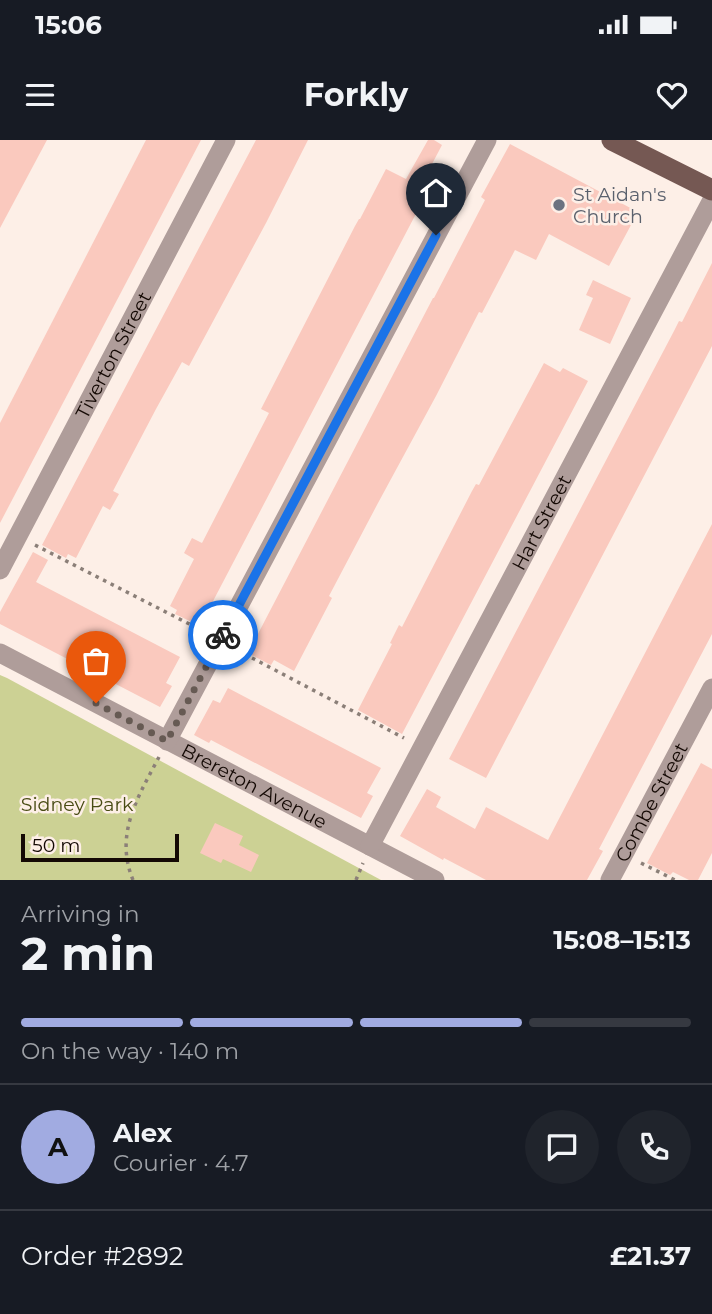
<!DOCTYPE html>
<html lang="en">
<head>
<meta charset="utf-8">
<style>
  body { margin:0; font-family:Montserrat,sans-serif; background:#20242c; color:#f1f3f6; height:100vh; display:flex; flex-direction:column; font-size:26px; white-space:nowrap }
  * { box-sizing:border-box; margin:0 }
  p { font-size:23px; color:#9ea1a6 }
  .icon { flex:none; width:38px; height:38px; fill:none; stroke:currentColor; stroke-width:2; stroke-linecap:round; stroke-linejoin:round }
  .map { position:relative; height:740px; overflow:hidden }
  .side { display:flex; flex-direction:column; background:#171b24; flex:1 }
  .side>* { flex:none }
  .scale { position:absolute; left:21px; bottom:18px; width:158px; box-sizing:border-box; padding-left:7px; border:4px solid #140904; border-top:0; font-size:19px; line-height:24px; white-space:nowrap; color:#140904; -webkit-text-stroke:5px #fdefe7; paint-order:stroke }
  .pin { position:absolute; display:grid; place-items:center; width:60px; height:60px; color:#fff; margin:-72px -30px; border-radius:50% 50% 50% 0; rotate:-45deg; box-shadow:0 0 7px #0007 }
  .pin .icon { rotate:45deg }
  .courier { position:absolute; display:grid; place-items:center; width:70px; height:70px; margin:-35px; border:5px solid #1a73e8; border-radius:50%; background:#fff; color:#222; box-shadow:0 2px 9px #0007 }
  .headline em { font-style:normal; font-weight:700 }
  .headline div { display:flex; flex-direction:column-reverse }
  .headline { display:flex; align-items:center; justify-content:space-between; height:119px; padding:0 21px }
  h1 { font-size:46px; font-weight:700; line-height:52px }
  .bar { display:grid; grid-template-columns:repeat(4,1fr); gap:10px 7px; align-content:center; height:84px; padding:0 21px }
  .bar i { height:9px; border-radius:5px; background:#363941 }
  .bar .current { background:#a1abe1 }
  .bar p { grid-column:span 4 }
  .line { display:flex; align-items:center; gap:18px; padding:0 21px; border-top:2px solid #363941 }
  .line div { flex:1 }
  .round { display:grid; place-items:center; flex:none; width:74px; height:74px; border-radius:37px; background:#20242c }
  .status { display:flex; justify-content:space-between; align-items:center; height:49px; padding:0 35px; background:#171b24; direction:ltr }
  .status svg { height:19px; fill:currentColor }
  header { display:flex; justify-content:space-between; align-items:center; height:91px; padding:0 21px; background:#171b24; font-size:32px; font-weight:700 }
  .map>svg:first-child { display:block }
</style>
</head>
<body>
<div class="status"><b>15:06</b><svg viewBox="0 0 49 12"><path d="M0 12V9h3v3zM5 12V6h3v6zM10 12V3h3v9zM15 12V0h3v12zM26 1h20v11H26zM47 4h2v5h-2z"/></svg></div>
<header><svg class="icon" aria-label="menu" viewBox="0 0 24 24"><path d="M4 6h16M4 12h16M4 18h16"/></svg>Forkly<svg class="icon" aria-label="heart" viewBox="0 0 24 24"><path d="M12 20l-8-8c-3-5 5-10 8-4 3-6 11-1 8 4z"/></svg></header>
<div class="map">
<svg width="712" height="740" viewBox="0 0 712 740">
  <rect width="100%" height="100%" fill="#fdefe7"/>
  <!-- green -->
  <polygon fill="#ccd194" points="0,535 7,538 381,740 0,740"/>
  <!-- building -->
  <g fill="#fac9be">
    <polygon points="0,0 47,0 0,88"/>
    <polygon points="146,0 201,0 0,383 0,283"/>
    <polygon points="256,0 308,0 266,83 189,226 182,222 156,269 113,351 119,354 110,370 103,366 76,418 68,414 66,418 42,405"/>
    <polygon points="428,0 434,0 442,5 422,43 430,47 200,486 175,474 177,470 170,466 194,419 184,413 192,398 202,403 269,273 261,269 355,86 359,79 360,79 386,29 406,39"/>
    <polygon points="510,4 638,72 609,126 549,94 536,120 515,110 482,173 479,172 436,256 378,363 329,456 332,458 294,531 274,520 271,525 248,513 433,158 434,158 485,60 481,57"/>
    <polygon points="712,123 712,206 486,638 449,619 674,191 679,181 682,182"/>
    <polygon points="593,140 631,158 610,204 579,190 593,158 586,155"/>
    <polygon points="544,223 560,232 563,228 588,241 402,594 358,570 392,504 390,503 399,485 402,487 472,351 476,344 479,345"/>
    <polygon points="712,384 712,494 599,709 603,711 587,740 486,740 444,718 443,720 400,696 427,649 441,657 436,667 475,689 486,667 548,700"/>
    <polygon points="33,412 48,420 36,442 180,517 166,543 172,546 160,567 0,484 0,472"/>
    <polygon points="228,548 381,628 367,653 373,656 361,678 211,600 209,603 194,595 213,560 220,563"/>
    <polygon points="701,623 712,629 712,713 698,740 689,740 673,732 670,735 647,723"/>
    <polygon points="215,683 243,696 239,705 259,715 251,732 223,719 221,723 200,713"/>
  </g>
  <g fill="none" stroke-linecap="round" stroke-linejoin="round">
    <!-- path -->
    <g stroke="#8b7f78" stroke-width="3.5" stroke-dasharray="3.5 5" stroke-linecap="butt">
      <polyline points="35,405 203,491"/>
      <polyline points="237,510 404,598"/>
      <polyline points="641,723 675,740"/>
      <path d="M133,740C114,694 138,657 159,617"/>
      <polyline points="356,740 363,723"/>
    </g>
    <!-- minor -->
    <g stroke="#af9d9a" stroke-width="19">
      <path id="s1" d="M0,430L226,0"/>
      <path id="s2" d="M0,513L435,740"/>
      <polyline points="167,601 487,0"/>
      <path id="s3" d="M370,706L712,60"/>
      <path id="s4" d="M610,740L712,548"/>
    </g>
    <!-- primary -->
    <polyline stroke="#755853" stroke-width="21" points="612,0 712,50"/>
  </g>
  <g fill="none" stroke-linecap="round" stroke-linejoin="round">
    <!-- done -->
    <polyline stroke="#665a53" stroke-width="7" stroke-dasharray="0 12.6" points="96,563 167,601 223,495"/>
    <!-- route -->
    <polyline stroke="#1a73e8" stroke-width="9" points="223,495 436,95"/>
  </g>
  <!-- markers -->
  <circle fill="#6b7280" stroke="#fdefe7" stroke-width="2.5" cx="559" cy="65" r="7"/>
  <g text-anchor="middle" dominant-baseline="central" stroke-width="5" stroke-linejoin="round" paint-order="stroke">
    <!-- worship labels -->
    <g font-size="19" fill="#5b616d" stroke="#fdefe7" text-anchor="start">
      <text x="573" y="54">St Aidan's<tspan x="573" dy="22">Church</tspan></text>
    </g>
    <!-- street labels -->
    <g font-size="19" fill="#140904" stroke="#fdefe7">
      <text stroke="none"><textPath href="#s1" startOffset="243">Tiverton Street</textPath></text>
      <text stroke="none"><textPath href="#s3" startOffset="366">Hart Street</textPath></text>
      <text stroke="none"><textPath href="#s2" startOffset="287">Brereton Avenue</textPath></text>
      <text stroke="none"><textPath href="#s4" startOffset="88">Combe Street</textPath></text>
    </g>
    <!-- park labels -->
    <g font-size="19" fill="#484b13" stroke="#fdefe7">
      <text x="77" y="664">Sidney Park</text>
    </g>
  </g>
</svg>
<div class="scale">50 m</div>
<div class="pin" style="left:96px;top:563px;background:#ea580c"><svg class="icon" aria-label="bag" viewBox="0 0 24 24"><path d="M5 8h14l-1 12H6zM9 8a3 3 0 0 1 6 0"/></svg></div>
<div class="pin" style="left:436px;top:95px;background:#1f2937"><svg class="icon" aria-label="home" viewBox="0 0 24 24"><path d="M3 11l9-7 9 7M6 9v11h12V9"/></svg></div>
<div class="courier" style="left:223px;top:495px"><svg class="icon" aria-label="bike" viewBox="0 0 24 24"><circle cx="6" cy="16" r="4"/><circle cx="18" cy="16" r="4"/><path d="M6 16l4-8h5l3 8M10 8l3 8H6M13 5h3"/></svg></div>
</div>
<section class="side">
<div class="headline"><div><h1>2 min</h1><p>Arriving in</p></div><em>15:08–15:13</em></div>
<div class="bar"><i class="current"></i><i class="current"></i><i class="current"></i><i></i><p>On the way · 140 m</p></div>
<div class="line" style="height:126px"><b class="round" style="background:#a1abe1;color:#111">A</b><div><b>Alex</b><p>Courier · 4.7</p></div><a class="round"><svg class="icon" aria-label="chat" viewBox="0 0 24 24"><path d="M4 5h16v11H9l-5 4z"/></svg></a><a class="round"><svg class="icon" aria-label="phone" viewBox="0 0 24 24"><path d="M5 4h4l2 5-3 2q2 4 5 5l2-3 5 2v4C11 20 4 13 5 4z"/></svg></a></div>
<div class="line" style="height:91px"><div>Order #2892</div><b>£21.37</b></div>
</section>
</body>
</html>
